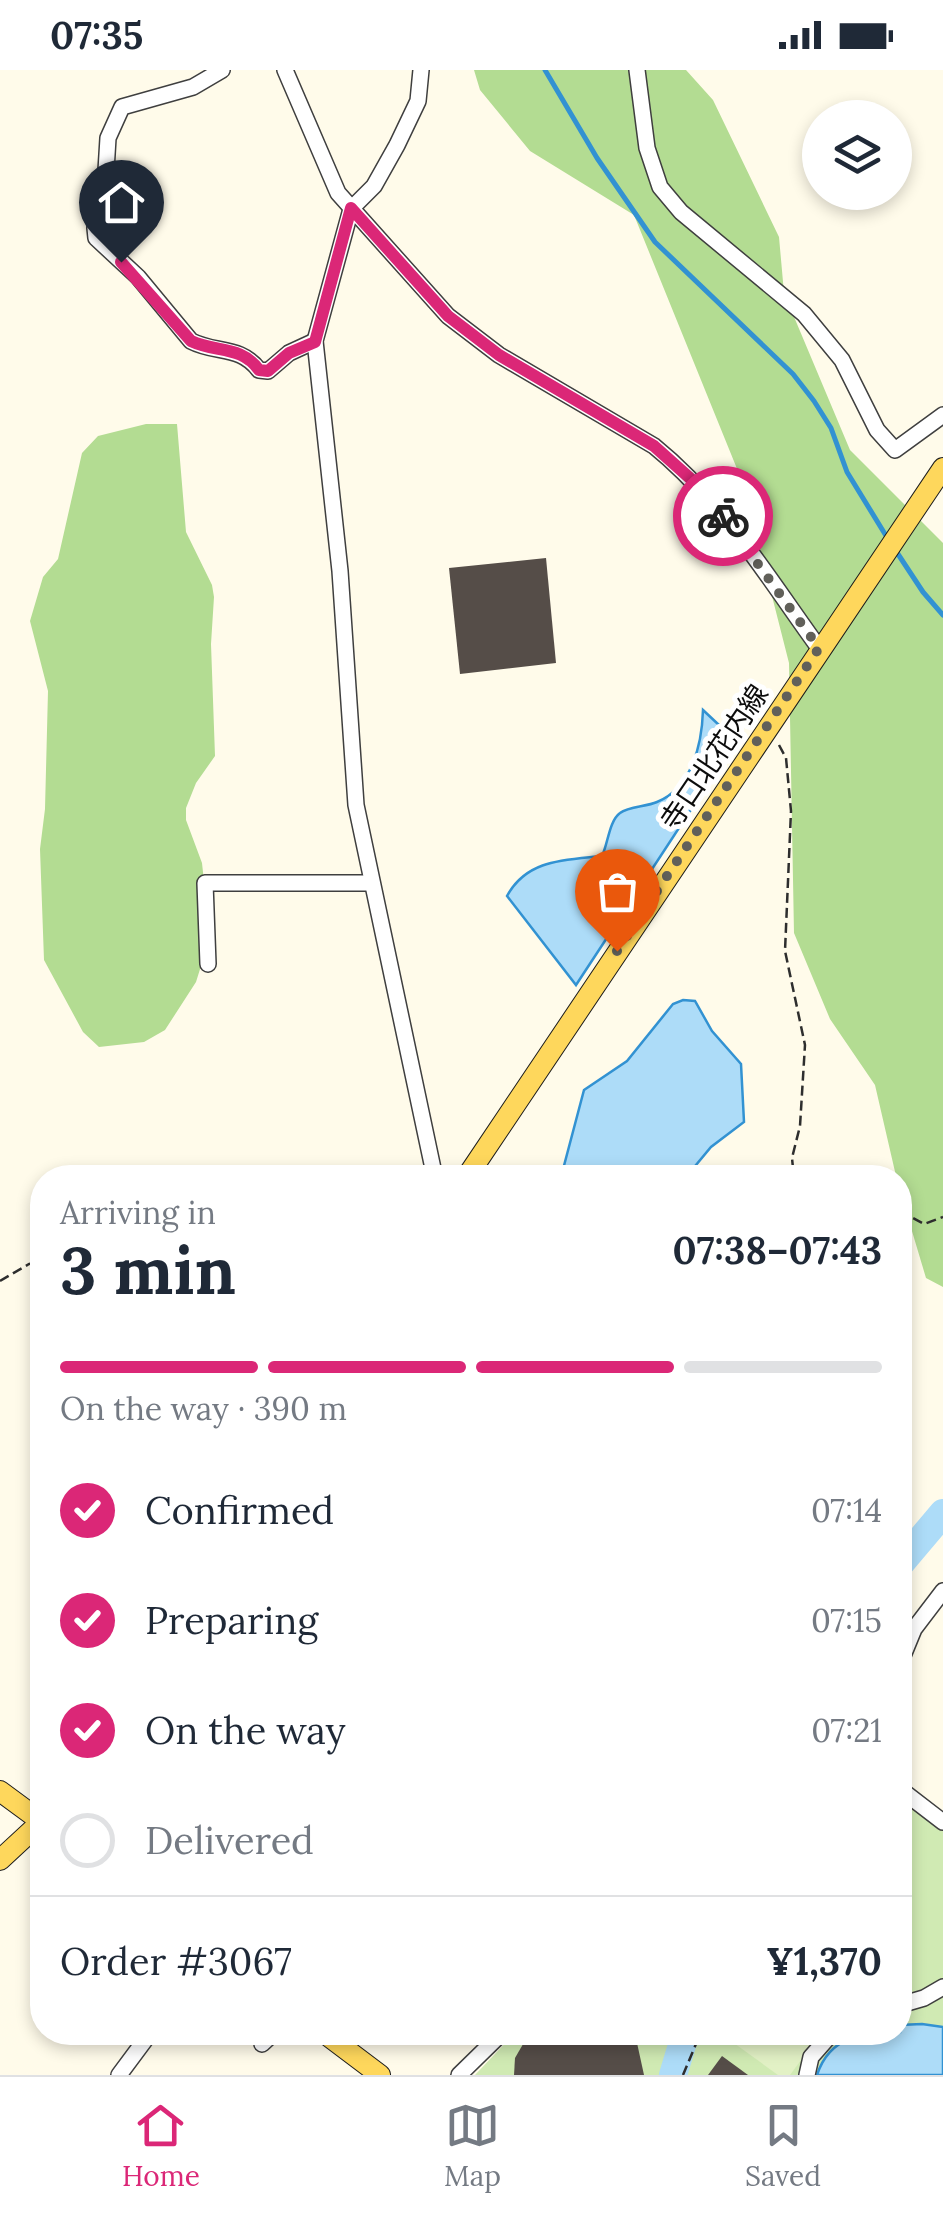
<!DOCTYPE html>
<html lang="en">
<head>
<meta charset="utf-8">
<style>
  body { margin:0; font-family:Lora,"Noto Sans JP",serif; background:#f2f2f3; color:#1f2937; height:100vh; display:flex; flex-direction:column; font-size:38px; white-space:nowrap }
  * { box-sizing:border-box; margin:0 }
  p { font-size:32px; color:#747a83 }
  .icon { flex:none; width:55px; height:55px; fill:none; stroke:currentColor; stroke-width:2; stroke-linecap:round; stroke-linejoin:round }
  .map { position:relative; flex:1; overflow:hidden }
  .sheet { position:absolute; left:30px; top:1095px; width:882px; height:880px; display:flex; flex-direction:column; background:#fff; border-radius:40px; box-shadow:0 5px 15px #0003 }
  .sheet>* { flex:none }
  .controls { position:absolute; left:802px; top:30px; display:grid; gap:20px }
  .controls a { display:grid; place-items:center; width:110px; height:110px; border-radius:50%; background:#fff; box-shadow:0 5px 15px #0003; font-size:50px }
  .pin { position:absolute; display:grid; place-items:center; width:85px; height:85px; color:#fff; margin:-102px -42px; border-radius:50% 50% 50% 0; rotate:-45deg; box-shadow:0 0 10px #0007 }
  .pin .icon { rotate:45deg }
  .courier { position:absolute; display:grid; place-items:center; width:100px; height:100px; margin:-50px; border:8px solid #db2777; border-radius:50%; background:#fff; color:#222; box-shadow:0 2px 12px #0007 }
  .headline em { font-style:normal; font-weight:700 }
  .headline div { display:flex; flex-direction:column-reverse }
  .headline { display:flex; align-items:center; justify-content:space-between; height:170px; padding:0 30px }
  h1 { font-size:65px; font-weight:700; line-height:75px }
  .bar { display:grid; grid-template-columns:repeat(4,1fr); gap:15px 10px; align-content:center; height:120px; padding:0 30px }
  .bar i { height:12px; border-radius:8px; background:#e0e1e3 }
  .bar .on { background:#db2777 }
  .bar p { grid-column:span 4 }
  .line { display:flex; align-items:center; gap:25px; padding:0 30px; border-top:2px solid #e0e1e3 }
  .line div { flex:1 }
  ol { padding:0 30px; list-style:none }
  li { display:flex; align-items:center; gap:30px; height:110px }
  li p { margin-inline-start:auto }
  li .icon { padding:10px; border-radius:50%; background:#db2777; color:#fff; stroke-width:4 }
  li:last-child { color:#747a83 }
  li i { width:55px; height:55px; border:5px solid #e0e1e3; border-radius:50% }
  .status { display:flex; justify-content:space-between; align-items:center; height:70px; padding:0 50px; background:#fff; direction:ltr }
  .status svg { height:28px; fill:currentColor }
  .tab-bar { display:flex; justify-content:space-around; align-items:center; height:140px; border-top:2px solid #e0e1e3; background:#fff; font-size:28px; color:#747a83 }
  .tab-bar a { display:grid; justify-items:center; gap:5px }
  .tab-bar .on { color:#db2777 }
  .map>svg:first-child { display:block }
</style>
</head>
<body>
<div class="status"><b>07:35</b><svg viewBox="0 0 49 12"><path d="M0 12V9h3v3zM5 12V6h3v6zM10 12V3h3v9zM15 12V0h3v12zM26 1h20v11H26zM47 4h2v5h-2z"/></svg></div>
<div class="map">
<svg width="943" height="2005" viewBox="0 0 943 2005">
  <rect width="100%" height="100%" fill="#fffbea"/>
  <!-- green -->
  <polygon fill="#d0eab3" points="900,1724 943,1759 943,2005 475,2005 515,1963 900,1962"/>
  <!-- forest -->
  <g fill="#b3dc92">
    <polygon points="474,0 686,0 713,30 779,167 784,223 850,380 943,473 943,1217 926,1208 900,1121 900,1108 896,1106 875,1015 830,949 794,863 789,593 744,416 634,145 530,81 480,20"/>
    <polygon points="146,354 177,354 186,462 212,515 214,527 211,574 215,686 196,713 186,738 186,750 202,793 210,867 196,912 165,960 144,972 99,977 83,962 44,890 40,779 45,739 48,621 30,551 43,507 58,489 82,383 98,366"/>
  </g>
  <!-- pitch -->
  <polygon fill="#e2f1c5" points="720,1963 821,1963 790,2005 778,2005"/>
  <!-- water -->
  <g fill="#addcf8" stroke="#3292d2" stroke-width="2.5">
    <path d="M703,640L736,671L576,915L507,826C527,789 565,790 602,786C608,774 609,751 620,743C629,736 646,737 657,732C692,718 702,674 703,640Z"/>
    <polygon points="683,930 695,931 712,961 741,994 744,1052 711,1077 686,1107 561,1107 584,1020 627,991 673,934"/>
    <path d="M922,1954L943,1957V2005H817C830,1965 864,1962 900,1962V1955Z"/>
  </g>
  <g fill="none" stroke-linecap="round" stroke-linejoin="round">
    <!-- stream -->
    <g stroke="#3292d2" stroke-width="5">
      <polyline points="545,0 597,88 655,172 793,304 814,331 831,358 847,402 888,469"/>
      <polyline points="894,478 923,522 943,545"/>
    </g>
    <!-- river -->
    <g stroke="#addcf8" stroke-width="28">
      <polyline points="900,1494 943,1443"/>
      <polyline points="673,2005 686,1962"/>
    </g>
  </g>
  <!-- building -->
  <g fill="#554d48">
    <polygon points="546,488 556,593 460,604 449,498"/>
    <polygon points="530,1962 628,1962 637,1973 644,2005 514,2005 515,1988"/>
    <polygon points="722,1986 748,2005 708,2005"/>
  </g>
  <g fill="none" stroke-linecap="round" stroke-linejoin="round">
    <defs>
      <g id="minor">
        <path d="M222,0L193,17L122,37L108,68L105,117L95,158L96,168L138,207L191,271C216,284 240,275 259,300L268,301L289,283L315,271"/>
        <path d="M285,0L338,123L448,246L499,285L654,376C722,431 768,508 819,578"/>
        <polyline points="421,0 418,31 397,75 374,116 351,139 315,271 340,501 356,735 435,1108"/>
        <polyline points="637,0 647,78 660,117 681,142 804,244 842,290 877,360 895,380 943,345"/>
        <polyline points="208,894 205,813 370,813"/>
        <polyline points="900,1593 914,1559 943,1521"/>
        <polyline points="900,1719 943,1752"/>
        <polyline points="900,1935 924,1928 943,1917"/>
        <polyline points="262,1974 275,1962"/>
        <polyline points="119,2005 151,1962"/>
        <polyline points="459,2005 503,1962"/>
        <polyline points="807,2005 811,1987 833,1962"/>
      </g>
      <g id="major">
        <polyline points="466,1108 943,398"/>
        <polyline points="0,1721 42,1752"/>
        <polyline points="0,1790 42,1751"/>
        <polyline points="323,1962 380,2005"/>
      </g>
    </defs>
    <!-- minor casing -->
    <use href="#minor" stroke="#3f3f3f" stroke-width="18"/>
    <!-- major casing -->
    <use href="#major" stroke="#1d1d1d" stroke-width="22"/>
    <!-- path -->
    <g stroke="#2e2e2e" stroke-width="2.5" stroke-dasharray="10 5" stroke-linecap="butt">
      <polyline points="779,675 786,688 791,741 785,881 805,975 800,1056 792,1088 794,1108"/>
      <polyline points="900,1141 924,1154 943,1147"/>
      <polyline points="0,1211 29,1194 42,1192"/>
      <polyline points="683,2005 701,1962"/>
    </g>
    <!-- minor -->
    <use href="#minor" stroke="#fff" stroke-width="15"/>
    <!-- major -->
    <use href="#major" stroke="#fed75c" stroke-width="20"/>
  </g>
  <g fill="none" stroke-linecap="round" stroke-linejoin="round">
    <!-- done -->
    <polyline stroke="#61605a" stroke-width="10" stroke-dasharray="0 18" points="617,881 819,578 723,446"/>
    <!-- route -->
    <path stroke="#db2777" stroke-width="12" d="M121,192L191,271C216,283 241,275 259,300L268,301L289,283L315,272L351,138L448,246L499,285L654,376L692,410L723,446"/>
  </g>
  <g text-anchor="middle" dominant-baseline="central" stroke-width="10" stroke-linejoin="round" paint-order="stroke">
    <!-- street labels -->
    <g font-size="28" fill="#0c0c0c" stroke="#fff">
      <text transform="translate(714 687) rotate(-56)">寺口北花内線</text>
    </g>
  </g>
</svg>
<div class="controls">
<a><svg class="icon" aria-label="layers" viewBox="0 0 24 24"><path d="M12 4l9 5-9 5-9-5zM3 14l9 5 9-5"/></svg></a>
</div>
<div class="pin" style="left:617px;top:881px;background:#ea580c"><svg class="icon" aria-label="bag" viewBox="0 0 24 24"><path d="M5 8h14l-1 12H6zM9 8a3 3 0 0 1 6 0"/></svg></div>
<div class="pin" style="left:121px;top:192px;background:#1f2937"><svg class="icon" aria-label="home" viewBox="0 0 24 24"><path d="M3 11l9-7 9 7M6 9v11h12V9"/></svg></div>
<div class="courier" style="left:723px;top:446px"><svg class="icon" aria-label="bike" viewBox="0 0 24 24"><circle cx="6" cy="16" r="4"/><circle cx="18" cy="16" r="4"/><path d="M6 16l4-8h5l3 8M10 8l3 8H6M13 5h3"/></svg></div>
<section class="sheet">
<div class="headline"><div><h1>3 min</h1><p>Arriving in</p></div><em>07:38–07:43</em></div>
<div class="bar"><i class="on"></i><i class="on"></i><i class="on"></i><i></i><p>On the way · 390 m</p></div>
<ol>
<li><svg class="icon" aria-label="check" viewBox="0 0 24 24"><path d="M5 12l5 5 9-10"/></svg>Confirmed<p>07:14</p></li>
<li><svg class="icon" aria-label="check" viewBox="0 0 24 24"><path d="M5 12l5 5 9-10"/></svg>Preparing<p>07:15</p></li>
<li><svg class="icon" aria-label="check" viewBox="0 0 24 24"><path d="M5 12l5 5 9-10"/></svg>On the way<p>07:21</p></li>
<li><i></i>Delivered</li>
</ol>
<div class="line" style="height:130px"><div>Order #3067</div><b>¥1,370</b></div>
</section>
</div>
<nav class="tab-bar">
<a class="on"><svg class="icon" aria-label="home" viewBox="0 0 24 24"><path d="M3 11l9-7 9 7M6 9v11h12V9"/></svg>Home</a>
<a><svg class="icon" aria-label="map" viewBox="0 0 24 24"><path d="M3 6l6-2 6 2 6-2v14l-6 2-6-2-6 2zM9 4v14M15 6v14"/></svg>Map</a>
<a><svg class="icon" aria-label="saved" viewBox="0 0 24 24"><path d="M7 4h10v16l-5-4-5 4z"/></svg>Saved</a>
</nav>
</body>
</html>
